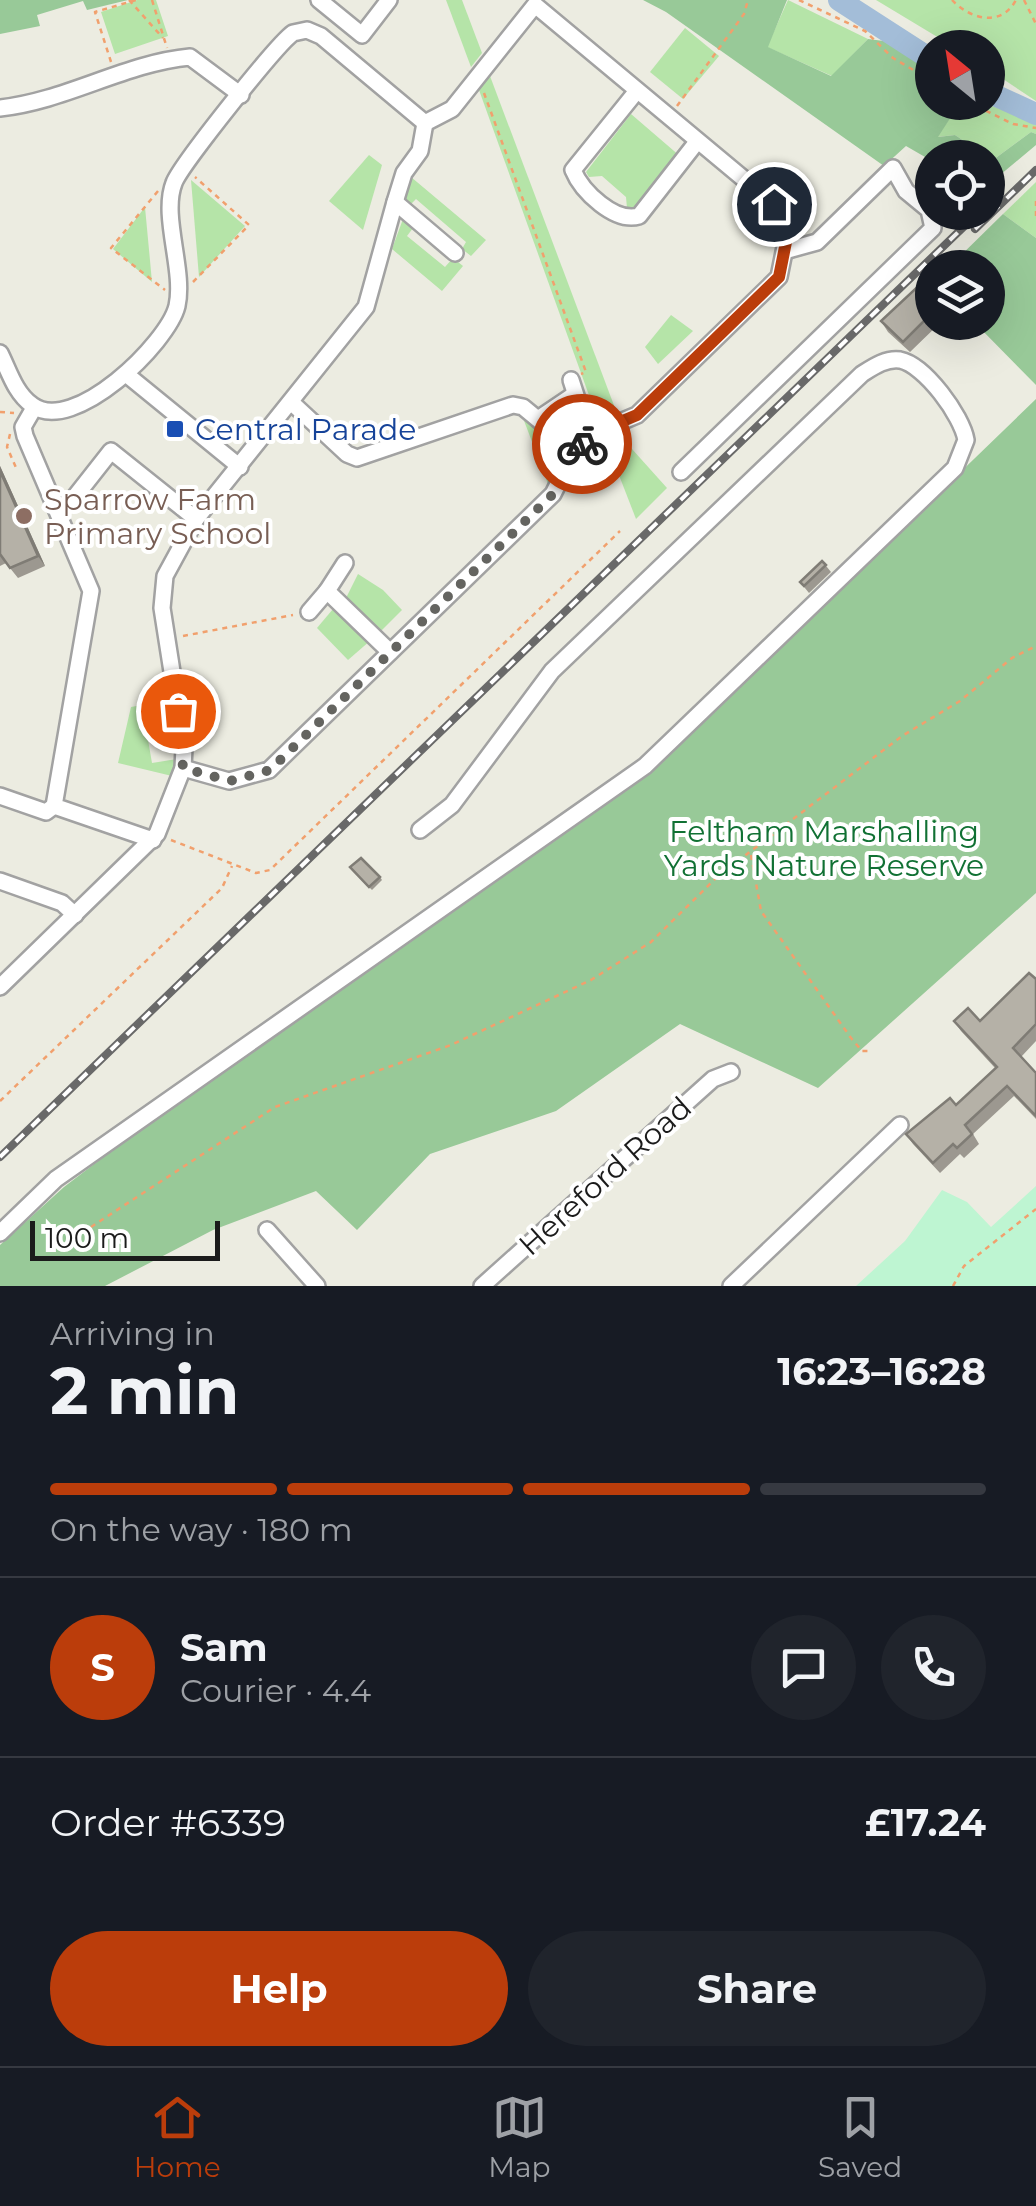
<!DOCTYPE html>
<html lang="en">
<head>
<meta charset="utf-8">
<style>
  body { margin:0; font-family:Montserrat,sans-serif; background:#20242c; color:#f1f3f6; height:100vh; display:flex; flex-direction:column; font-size:38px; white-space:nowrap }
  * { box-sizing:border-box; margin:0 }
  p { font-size:32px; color:#9ea1a6 }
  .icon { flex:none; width:55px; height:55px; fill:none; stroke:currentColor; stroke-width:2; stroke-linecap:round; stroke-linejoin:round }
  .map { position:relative; height:1286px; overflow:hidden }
  .sheet { display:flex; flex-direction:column; background:#171b24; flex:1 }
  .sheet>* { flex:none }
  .needle { width:65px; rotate:330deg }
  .tools { position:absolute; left:915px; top:30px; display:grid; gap:20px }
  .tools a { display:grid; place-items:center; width:90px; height:90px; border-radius:50%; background:#171b24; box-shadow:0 10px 40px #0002; font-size:50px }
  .scale { position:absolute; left:30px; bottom:25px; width:190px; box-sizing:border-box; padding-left:10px; border:5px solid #1b1b1b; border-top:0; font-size:28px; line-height:35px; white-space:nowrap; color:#1b1b1b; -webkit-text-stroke:8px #fff; paint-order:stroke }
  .pin { position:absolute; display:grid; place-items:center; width:85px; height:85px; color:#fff; margin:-42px; border:5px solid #fff; border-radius:50%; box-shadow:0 2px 10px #0007 }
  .courier { position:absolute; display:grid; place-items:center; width:100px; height:100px; margin:-50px; border:8px solid #bb3d0b; border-radius:50%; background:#fff; color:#222; box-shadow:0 2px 12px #0007 }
  .overview em { font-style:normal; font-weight:700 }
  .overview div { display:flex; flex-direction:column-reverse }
  .overview { display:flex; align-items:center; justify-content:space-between; height:170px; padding:0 50px }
  h1 { font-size:65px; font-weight:700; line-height:75px }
  .bar { display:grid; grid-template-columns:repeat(4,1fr); gap:15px 10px; align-content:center; height:120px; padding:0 50px }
  .bar i { height:12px; border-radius:8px; background:#363941 }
  .bar .current { background:#bb3d0b }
  .bar p { grid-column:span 4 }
  .line { display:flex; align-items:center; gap:25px; padding:0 50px; border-top:2px solid #363941 }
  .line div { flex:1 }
  .round { display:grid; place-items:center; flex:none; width:105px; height:105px; border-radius:52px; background:#20242c }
  .button { display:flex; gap:20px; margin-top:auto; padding:20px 50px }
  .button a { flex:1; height:115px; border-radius:60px; background:#bb3d0b; color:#fff; font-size:40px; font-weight:700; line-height:115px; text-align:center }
  .button a+a { background:#20242c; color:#f1f3f6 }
  .tabs { display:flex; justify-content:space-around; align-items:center; height:140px; border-top:2px solid #363941; background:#171b24; font-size:28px; color:#9ea1a6 }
  .tabs a { display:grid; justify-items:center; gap:5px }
  .tabs .current { color:#bb3d0b }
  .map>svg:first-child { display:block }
</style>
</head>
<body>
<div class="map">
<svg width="1036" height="1286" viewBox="0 0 1036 1286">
  <rect width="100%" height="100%" fill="#ecece1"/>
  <!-- grass -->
  <g fill="#b5e4a8">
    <polygon points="137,0 156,0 168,36 115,54 101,12"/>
    <polygon points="446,0 462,0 482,53 471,67"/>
    <polygon points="788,0 868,39 832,76 767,47"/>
    <polygon points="876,0 1036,0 1036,101 988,69 988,48 954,47"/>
    <polygon points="685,28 719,56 683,99 650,72"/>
    <polygon points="490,76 618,416 599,423 479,90"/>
    <polygon points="960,103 984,103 1036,122 1036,134 1031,132 993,160 955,135 937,137"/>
    <polygon points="631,114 681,157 632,211 627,208 626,197 602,176 589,177 586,172"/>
    <polygon points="369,155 382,165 363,230 329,201"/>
    <polygon points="411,177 486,240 471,256 462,249 466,242 416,199 411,204 404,197"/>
    <polygon points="191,180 245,226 199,277"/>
    <polygon points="1036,182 1036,238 1003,214"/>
    <polygon points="145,207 152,282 113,249"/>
    <polygon points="403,219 413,228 407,236 445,267 453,258 463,266 442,291 392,249"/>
    <polygon points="671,315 693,331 658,364 645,347"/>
    <polygon points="523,418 563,451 548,484"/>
    <polygon points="623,439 667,488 636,519 610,452"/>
    <polygon points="358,574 383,590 402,610 380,632 346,598"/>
    <polygon points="333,609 340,609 371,640 348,660 317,628"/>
    <polygon points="142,705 152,763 177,759 172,776 118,763 131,707"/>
  </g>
  <!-- forest -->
  <g fill="#98c998">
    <polygon points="0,0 128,0 87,10 83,1 37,15 40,26 0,34"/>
    <polygon points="643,0 787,0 768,47 831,76 868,39 900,43 932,69 932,102 960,103 938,137 955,135 993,160 1031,132 1036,134 1036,145 988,185 988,158 932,161 906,146 884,166 666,12"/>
    <polygon points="1003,214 1036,238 1036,385 975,323 988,322 988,268 949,267"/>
    <polygon points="1036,399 1036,893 818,1088 680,1024 556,1111 430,1154 357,1230 316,1191 213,1230 105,1286 0,1286 0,1245 64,1187 152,1120 647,775"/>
  </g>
  <!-- park -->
  <polygon fill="#bef5d2" points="1036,1186 1036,1286 856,1286 905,1241 942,1190 967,1202 991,1227"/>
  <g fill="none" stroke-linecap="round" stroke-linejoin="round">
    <!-- river -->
    <g stroke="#a3bdd8" stroke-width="22">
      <polyline points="839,0 932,60"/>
      <polyline points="988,92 1036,114"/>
    </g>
    <defs>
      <g id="minor">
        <polyline points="319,0 362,35 389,0"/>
        <path d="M636,92L573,170C582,192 615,223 639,216L696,143"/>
        <path d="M0,108C66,101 125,63 190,57L241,95"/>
        <polyline points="395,202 455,253"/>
        <path d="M0,353C9,371 15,393 32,405C73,436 168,343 177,306C185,270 161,216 174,183C180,166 277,44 293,33L307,30L321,36L425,123L420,151L404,173L395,202L366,307L196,519L165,576L162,608L184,748L183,768L157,834L0,987"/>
        <polyline points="126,374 240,467"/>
        <polyline points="571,380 581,411"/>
        <polyline points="291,402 347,454 357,458 513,405 523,407 575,450"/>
        <polyline points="34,408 23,427 25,436 91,591 54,806 153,840"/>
        <polyline points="538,419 575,394"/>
        <polyline points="681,472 933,228 929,210 906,191 893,168 817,242 788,250"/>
        <polyline points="74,498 111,451 196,519"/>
        <polyline points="345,563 327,591 390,652"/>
        <polyline points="309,612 327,591"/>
        <polyline points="183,768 229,781 269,770 553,494 575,450 599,431 637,415 779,277 788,232 774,204 535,5 452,109 425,123"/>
        <polyline points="0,796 46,812 54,806"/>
        <polyline points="0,881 62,903 75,915"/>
        <polyline points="267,1230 317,1286"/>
        <path d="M0,1233L56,1179L645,766L955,468L966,440C962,416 925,365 900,360C886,358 873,367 862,374L552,671L452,805L420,830"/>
        <polyline points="482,1286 713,1079 731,1072"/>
        <polyline points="731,1286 900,1125"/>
      </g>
    </defs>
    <!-- minor casing -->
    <use href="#minor" stroke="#a2a2a2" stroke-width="20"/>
    <!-- path -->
    <g stroke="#f1a06d" stroke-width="2.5" stroke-dasharray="5 5" stroke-linecap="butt">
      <polyline points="129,0 163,38"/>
      <polyline points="152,0 167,48"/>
      <polyline points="799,0 865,31 893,58 932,81"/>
      <path d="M952,0C970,19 1001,28 1016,0"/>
      <polyline points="1024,0 1036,24"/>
      <polyline points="111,62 95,12 136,0"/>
      <polyline points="484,93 586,372 581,374"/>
      <polyline points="968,102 1013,124 1036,128"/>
      <polyline points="677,106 744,14 748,0"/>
      <polyline points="158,191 111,248 165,290"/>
      <polyline points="1036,201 1036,216"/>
      <polyline points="193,282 249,225 195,177"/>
      <polyline points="0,412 14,413"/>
      <polyline points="10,434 7,447 17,470"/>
      <polyline points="183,636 293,615"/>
      <polyline points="171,840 256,873 270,870 620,531"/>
      <polyline points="751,855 761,911 851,1038 862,1051 871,1051"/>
      <polyline points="0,1101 222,888 232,866"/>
      <polyline points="91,1227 275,1107 451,1045 591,980 651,942 717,877 902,736 960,701 1012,658 1036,646"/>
      <polyline points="953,1286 964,1266 1036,1209"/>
    </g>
    <!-- minor -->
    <use href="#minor" stroke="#fff" stroke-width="15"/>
    <defs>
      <g id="rail">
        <polyline points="975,229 1036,170"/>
        <polyline points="0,1157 979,212"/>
      </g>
    </defs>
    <!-- rail casing -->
    <use href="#rail" stroke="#696969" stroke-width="8"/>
    <!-- rail -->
    <use href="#rail" stroke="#fff" stroke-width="4" stroke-dasharray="11" stroke-linecap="butt"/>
  </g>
  <!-- wall -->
  <g fill="#9c9890">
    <polygon points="932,284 932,322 941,322 910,352 888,332 881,321"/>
    <polygon points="0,466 45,566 18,578 6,563 0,566"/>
    <polygon points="822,561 831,572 809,593 800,582"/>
    <polygon points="353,871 380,877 382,880 372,890"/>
    <polygon points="1036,979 1036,1041 1021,1057 1036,1073 1036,1119 1014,1096 973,1134 979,1144 964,1158 960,1154 940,1173 913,1144 906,1134 956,1105 995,1068 961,1031 954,1021 980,1021"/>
  </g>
  <!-- shaded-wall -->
  <polygon fill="#7f7c75" points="0,466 45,566 38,556 0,471"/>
  <!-- building -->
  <g fill="#b5b1a7" stroke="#7f7c75" stroke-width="2.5">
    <polygon points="932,168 932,181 927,178"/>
    <polygon points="927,278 932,284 932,313 903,342 881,321"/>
    <polygon points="0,471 38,556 10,568 0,554"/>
    <polygon points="822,561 826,565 804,586 800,582"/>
    <polygon points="361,858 380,877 369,887 350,867"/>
    <polygon points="1029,973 1036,979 1036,1024 1013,1048 1036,1073 1036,1116 1007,1086 965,1125 972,1134 957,1148 953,1144 933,1163 906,1134 950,1098 956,1105 997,1067 954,1021 968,1008 980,1021"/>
  </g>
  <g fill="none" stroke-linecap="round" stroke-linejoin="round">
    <!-- done -->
    <polyline stroke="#646460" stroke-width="10" stroke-dasharray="0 18" points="178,711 183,768 230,781 270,770 553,494 565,464 582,444"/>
    <!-- route -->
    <polyline stroke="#bb3d0b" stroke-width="12" points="582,444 599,431 637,415 779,277 788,232 774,204"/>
  </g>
  <!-- markers -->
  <rect fill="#1a4fb4" stroke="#fff" stroke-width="4" x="165" y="419" width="20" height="20" rx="5"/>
  <circle fill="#8d6e63" stroke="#fff" stroke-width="4" cx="24" cy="516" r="10"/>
  <g text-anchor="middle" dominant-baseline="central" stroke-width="8" stroke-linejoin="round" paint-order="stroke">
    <!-- transit labels -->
    <g font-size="30" fill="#164399" stroke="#fff" text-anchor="start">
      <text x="195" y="429">Central Parade</text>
    </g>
    <!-- education labels -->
    <g font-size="30" fill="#785e54" stroke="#fff" text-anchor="start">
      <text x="44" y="499">Sparrow Farm<tspan x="44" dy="34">Primary School</tspan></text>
    </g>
    <!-- park labels -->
    <g font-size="30" fill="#117134" stroke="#fff">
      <text x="824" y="831">Feltham Marshalling<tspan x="824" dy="34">Yards Nature Reserve</tspan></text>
    </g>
    <!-- street labels -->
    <g font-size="30" fill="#1b1b1b" stroke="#fff">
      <text transform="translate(605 1176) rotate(-42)">Hereford Road</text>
    </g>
  </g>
</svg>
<div class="tools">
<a><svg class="needle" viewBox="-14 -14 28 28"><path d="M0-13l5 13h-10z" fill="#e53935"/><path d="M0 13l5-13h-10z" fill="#9ea1a6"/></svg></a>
<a><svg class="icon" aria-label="locate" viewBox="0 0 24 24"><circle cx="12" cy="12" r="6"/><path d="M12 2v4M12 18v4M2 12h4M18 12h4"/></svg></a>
<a><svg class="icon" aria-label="layers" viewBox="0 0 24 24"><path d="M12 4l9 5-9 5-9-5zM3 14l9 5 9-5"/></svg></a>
</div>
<div class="scale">100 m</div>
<div class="pin" style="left:178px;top:711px;background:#ea580c"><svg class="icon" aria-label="bag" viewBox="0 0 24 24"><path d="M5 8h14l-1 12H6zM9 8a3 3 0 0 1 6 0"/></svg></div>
<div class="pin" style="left:774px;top:204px;background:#1f2937"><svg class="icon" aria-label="home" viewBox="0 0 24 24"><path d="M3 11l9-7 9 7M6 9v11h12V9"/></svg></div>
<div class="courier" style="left:582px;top:444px"><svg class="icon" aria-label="bike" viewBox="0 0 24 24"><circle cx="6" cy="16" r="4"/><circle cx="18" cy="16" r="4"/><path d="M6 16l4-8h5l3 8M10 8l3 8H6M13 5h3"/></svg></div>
</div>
<section class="sheet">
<div class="overview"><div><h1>2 min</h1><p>Arriving in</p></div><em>16:23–16:28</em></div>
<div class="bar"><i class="current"></i><i class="current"></i><i class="current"></i><i></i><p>On the way · 180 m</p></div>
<div class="line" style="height:180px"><b class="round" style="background:#bb3d0b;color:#fff">S</b><div><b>Sam</b><p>Courier · 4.4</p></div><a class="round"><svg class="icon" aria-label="chat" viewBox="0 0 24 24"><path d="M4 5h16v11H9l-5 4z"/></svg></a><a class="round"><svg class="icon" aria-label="phone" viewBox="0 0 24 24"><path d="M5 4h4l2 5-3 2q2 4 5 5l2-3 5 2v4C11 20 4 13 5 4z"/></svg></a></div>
<div class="line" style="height:130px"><div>Order #6339</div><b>£17.24</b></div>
<div class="button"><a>Help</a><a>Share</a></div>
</section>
<nav class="tabs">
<a class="current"><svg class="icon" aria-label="home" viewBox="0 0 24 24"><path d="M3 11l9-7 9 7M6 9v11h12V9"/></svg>Home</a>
<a><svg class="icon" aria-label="map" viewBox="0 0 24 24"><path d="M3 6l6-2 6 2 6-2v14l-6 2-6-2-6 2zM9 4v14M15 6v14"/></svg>Map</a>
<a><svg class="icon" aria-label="saved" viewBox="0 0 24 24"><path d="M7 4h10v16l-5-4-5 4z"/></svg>Saved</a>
</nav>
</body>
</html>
